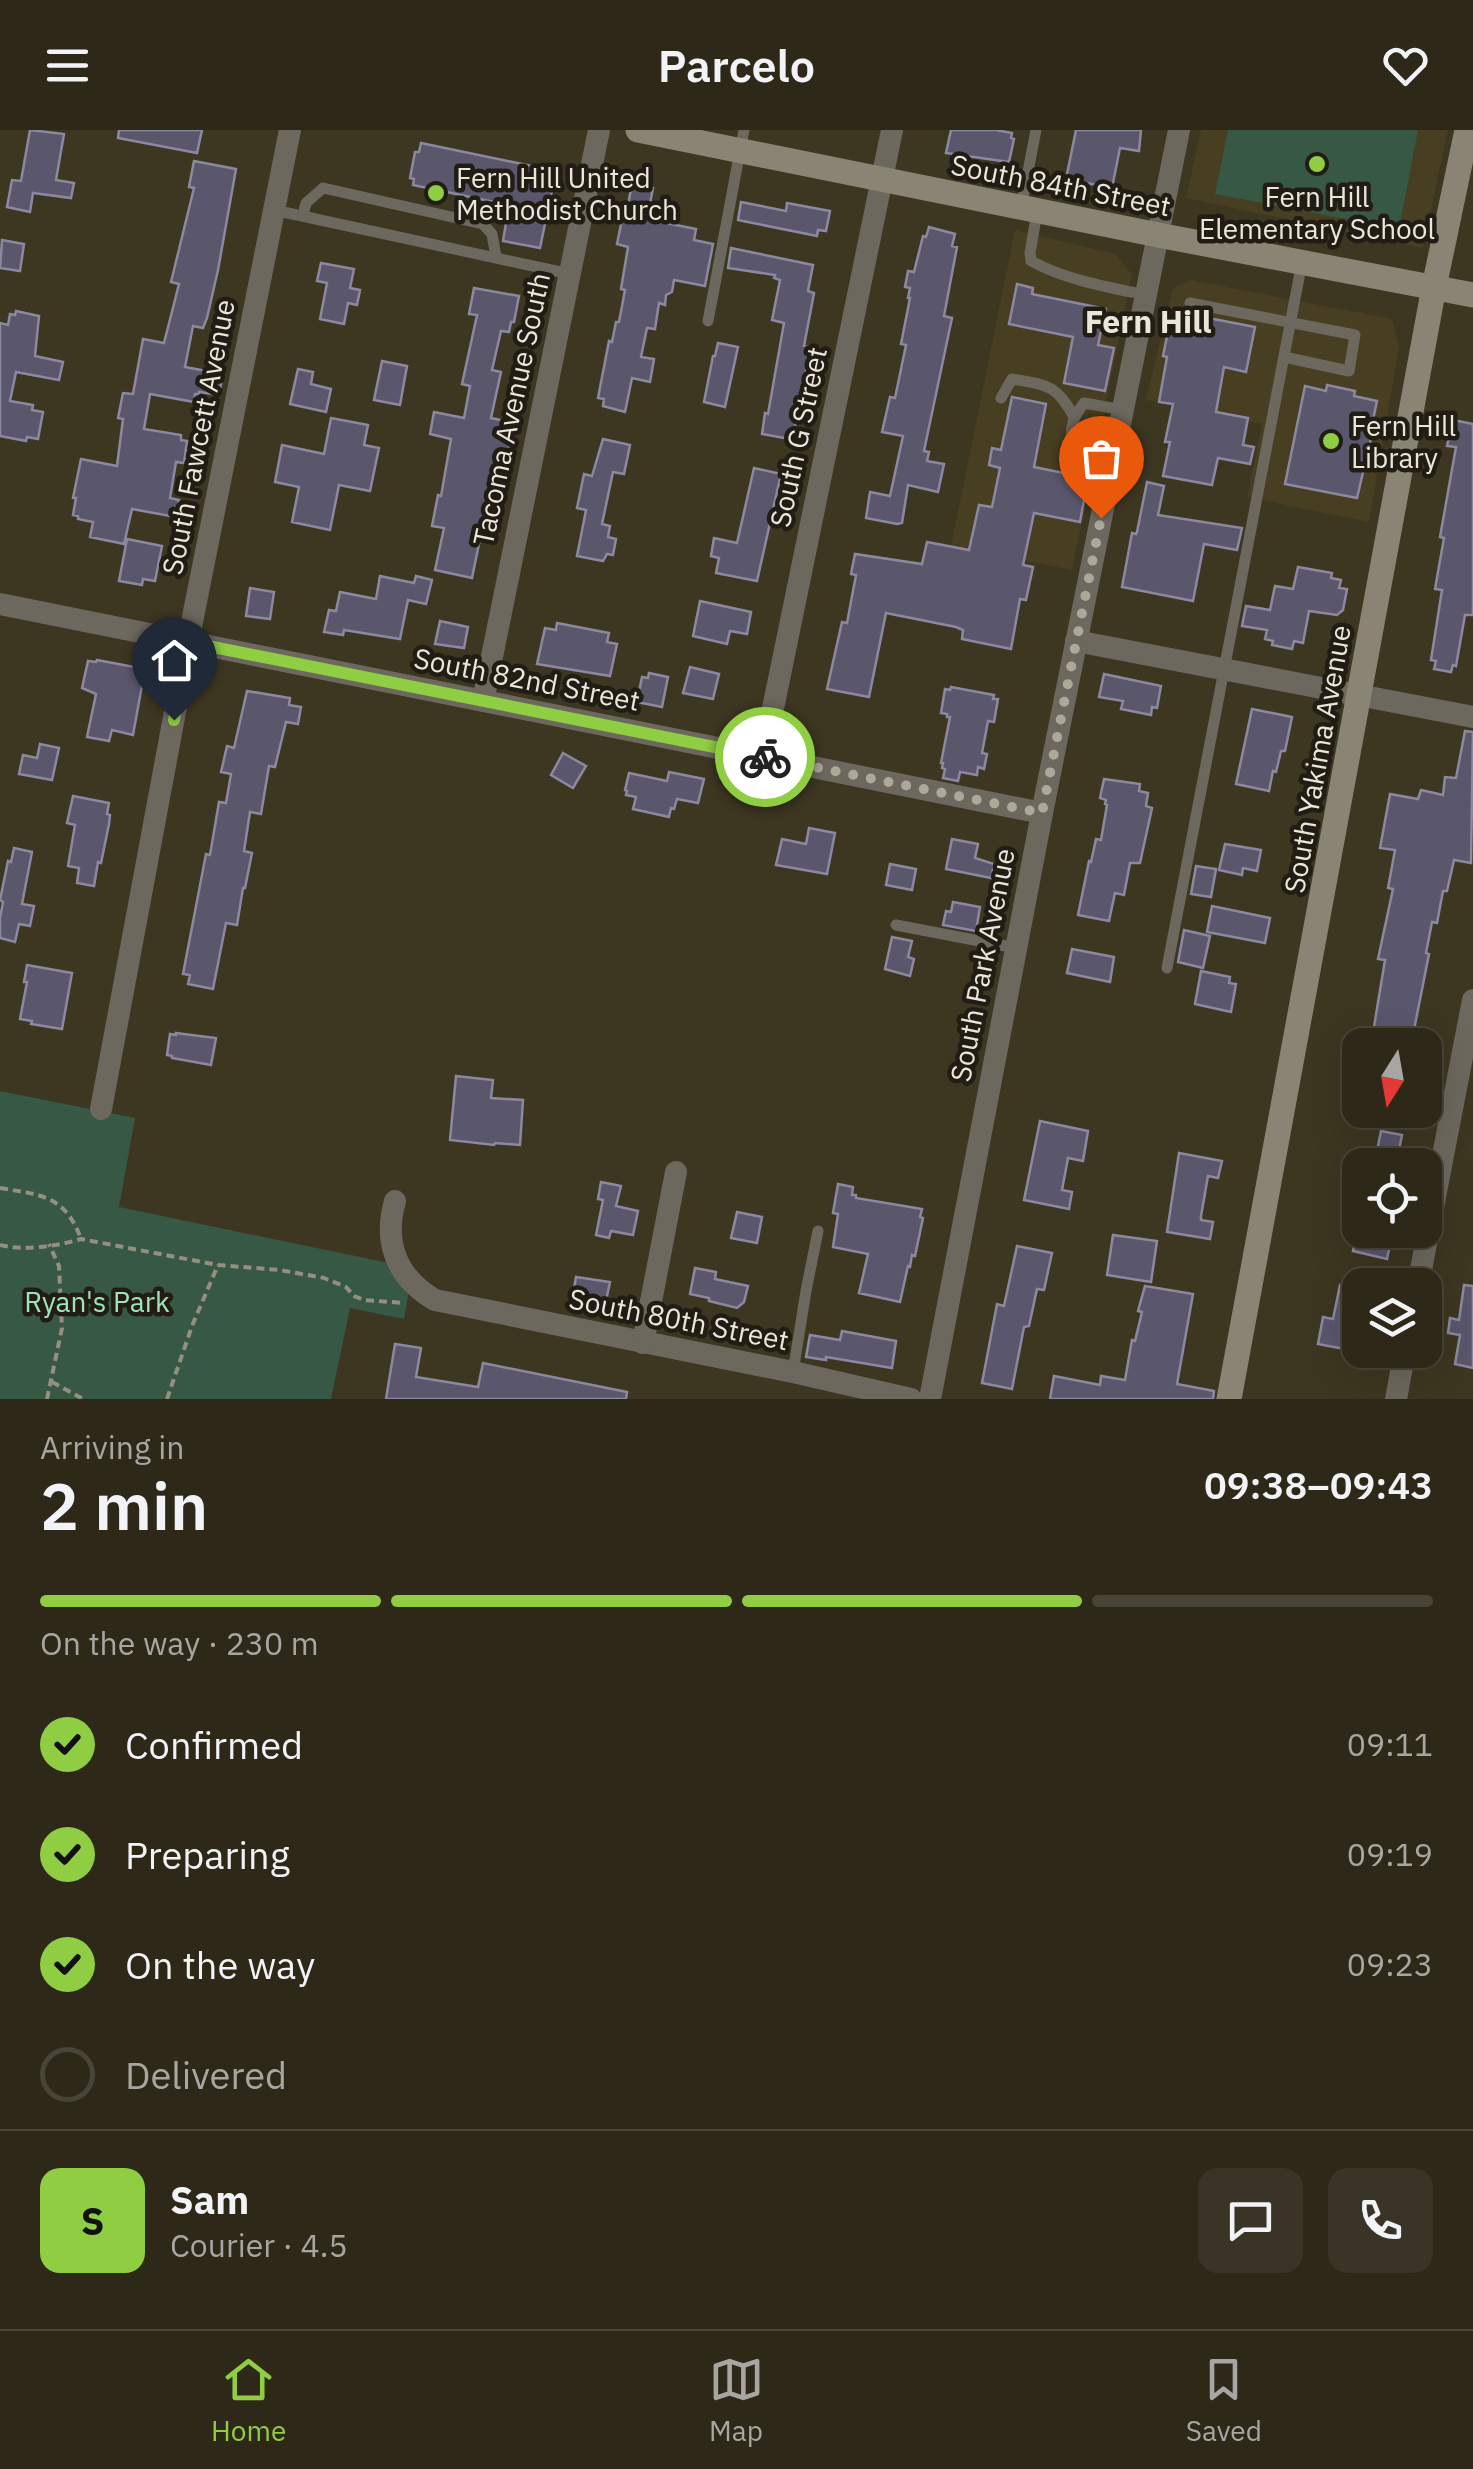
<!DOCTYPE html>
<html lang="en">
<head>
<meta charset="utf-8">
<style>
  body { margin:0; font-family:"IBM Plex Sans",sans-serif; background:#3a3426; color:#f1f3f6; height:100vh; display:flex; flex-direction:column; font-size:38px; white-space:nowrap }
  * { box-sizing:border-box; margin:0 }
  p { font-size:32px; color:#a7a6a2 }
  .icon { flex:none; width:55px; height:55px; fill:none; stroke:currentColor; stroke-width:2; stroke-linecap:round; stroke-linejoin:round }
  .map { position:relative; height:1269px; overflow:hidden }
  .panel { display:flex; flex-direction:column; background:#2e2819; flex:1 }
  .panel>* { flex:none }
  .needle { width:65px; rotate:191deg }
  .controls { position:absolute; left:1342px; top:898px; display:grid; gap:20px }
  .controls a { display:grid; place-items:center; width:100px; height:100px; border-radius:20px; background:#2e2819; box-shadow:0 10px 40px #0002,0 0 0 2px #494438; font-size:50px }
  .pin { position:absolute; display:grid; place-items:center; width:85px; height:85px; color:#fff; margin:-102px -42px; border-radius:50% 50% 50% 0; rotate:-45deg; box-shadow:0 0 10px #0007 }
  .pin .icon { rotate:45deg }
  .courier { position:absolute; display:grid; place-items:center; width:100px; height:100px; margin:-50px; border:8px solid #8fcd42; border-radius:50%; background:#fff; color:#222; box-shadow:0 2px 12px #0007 }
  .summary em { font-style:normal; font-weight:600 }
  .summary div { display:flex; flex-direction:column-reverse }
  .summary { display:flex; align-items:center; justify-content:space-between; height:170px; padding:0 40px }
  h1 { font-size:65px; font-weight:600; line-height:75px }
  .bar { display:grid; grid-template-columns:repeat(4,1fr); gap:15px 10px; align-content:center; height:120px; padding:0 40px }
  .bar i { height:12px; border-radius:8px; background:#494438 }
  .bar .on { background:#8fcd42 }
  .bar p { grid-column:span 4 }
  .line { display:flex; align-items:center; gap:25px; padding:0 40px; border-top:2px solid #494438 }
  .line div { flex:1 }
  .round { display:grid; place-items:center; flex:none; width:105px; height:105px; border-radius:20px; background:#3a3426 }
  ol { padding:0 40px; list-style:none }
  li { display:flex; align-items:center; gap:30px; height:110px }
  li p { margin-inline-start:auto }
  li .icon { padding:10px; border-radius:50%; background:#8fcd42; color:#111; stroke-width:4 }
  li:last-child { color:#a7a6a2 }
  li i { width:55px; height:55px; border:5px solid #494438; border-radius:50% }
  header { display:flex; justify-content:space-between; align-items:center; height:130px; padding:0 40px; background:#2e2819; font-size:45px; font-weight:600 }
  .dock { display:flex; justify-content:space-around; align-items:center; height:140px; border-top:2px solid #494438; background:#2e2819; font-size:28px; color:#a7a6a2 }
  .dock a { display:grid; justify-items:center; gap:5px }
  .dock .on { color:#8fcd42 }
  .map>svg:first-child { display:block }
</style>
</head>
<body>
<header><svg class="icon" aria-label="menu" viewBox="0 0 24 24"><path d="M4 6h16M4 12h16M4 18h16"/></svg>Parcelo<svg class="icon" aria-label="heart" viewBox="0 0 24 24"><path d="M12 20l-8-8c-3-5 5-10 8-4 3-6 11-1 8 4z"/></svg></header>
<div class="map">
<svg width="1473" height="1269" viewBox="0 0 1473 1269">
  <rect width="100%" height="100%" fill="#3d3621"/>
  <!-- built -->
  <g fill="#483e21">
    <polygon points="1201,0 1448,0 1423,118 1186,68"/>
    <polygon points="1015,100 1115,124 1132,144 1072,440 951,416"/>
    <polygon points="1190,150 1392,189 1399,217 1369,392 1247,367 1262,294 1146,270 1173,158"/>
  </g>
  <!-- green -->
  <g fill="#375845">
    <polygon points="1228,0 1418,0 1399,99 1215,64"/>
    <polygon points="0,961 135,988 119,1077 394,1134 409,1160 404,1189 350,1178 331,1269 0,1269"/>
  </g>
  <!-- building -->
  <g fill="#5a566c" stroke="#8c889f" stroke-width="2.5">
    <polygon points="30,0 64,4 56,50 74,53 71,68 33,63 30,82 7,77 12,50 21,51"/>
    <polygon points="119,0 202,0 197,23 118,8"/>
    <polygon points="951,0 996,0 1012,3 1011,8 1014,9 1009,32 946,23"/>
    <polygon points="1076,0 1141,0 1139,21 1120,18 1112,58 1066,49"/>
    <polygon points="421,13 556,41 540,118 503,111 509,75 413,55 414,49 410,48 415,22 419,22"/>
    <polygon points="194,31 236,39 218,140 207,188 203,198 193,196 185,237 223,244 219,265 199,262 199,264 195,264 194,272 150,264 144,299 181,305 181,310 187,311 184,333 176,332 170,368 179,370 176,387 132,379 124,414 90,407 93,392 78,389 78,386 73,385 76,368 73,368 81,329 117,336 123,289 118,288 123,263 133,264 143,209 164,213 179,154 171,152 194,58 189,57"/>
    <polygon points="632,54 653,58 648,84 657,85 656,91 696,99 694,110 713,114 705,156 674,150 672,162 666,165 665,175 659,173 655,199 647,198 641,227 654,229 650,252 632,248 625,282 603,276 604,269 598,268 609,211 612,212 616,192 619,192 625,160 621,159 628,117 617,114 624,79 627,80"/>
    <polygon points="741,72 786,81 787,73 830,81 826,101 818,100 817,106 738,90"/>
    <polygon points="929,97 955,104 952,116 957,117 944,186 952,188 924,321 929,322 927,331 944,334 938,362 908,355 902,393 897,394 866,388 870,362 890,366 903,306 882,302 890,267 895,268 906,215 901,214 910,168 908,168 910,158 905,157 908,141 914,142 923,106 926,107"/>
    <polygon points="2,110 24,114 20,141 0,138"/>
    <polygon points="731,118 813,135 808,161 814,163 804,216 814,218 809,242 806,241 794,301 792,301 790,309 762,304 765,283 768,284 784,193 772,190 780,150 774,148 775,145 728,138"/>
    <polygon points="321,133 354,139 350,158 360,160 357,175 348,173 344,194 320,189 327,153 317,151"/>
    <polygon points="1017,154 1033,158 1032,164 1106,179 1098,215 1114,218 1105,261 1064,253 1073,207 1009,194"/>
    <polygon points="474,158 519,166 514,192 511,192 509,202 501,201 492,240 501,242 491,288 514,293 501,362 490,360 472,448 435,440 444,398 432,396 438,365 441,366 451,309 430,304 434,282 464,288 470,256 462,254 477,185 469,184"/>
    <polygon points="16,181 39,186 35,226 63,232 59,250 16,242 10,271 33,275 32,280 43,282 38,309 27,307 26,311 0,306 0,193 8,195 10,184 15,185"/>
    <polygon points="1172,181 1255,197 1246,242 1224,237 1216,282 1248,288 1243,315 1254,317 1250,334 1218,328 1212,355 1163,346 1170,312 1165,312 1173,274 1159,272 1167,227 1163,226"/>
    <polygon points="718,213 738,217 725,277 704,272 713,226 715,226"/>
    <polygon points="382,231 407,236 400,275 374,270"/>
    <polygon points="298,239 313,242 311,254 331,259 326,282 290,274"/>
    <polygon points="1327,255 1355,261 1354,266 1377,271 1370,304 1372,304 1357,368 1285,354 1305,256 1326,261"/>
    <polygon points="1012,267 1046,274 1034,337 1088,348 1080,392 1034,383 1023,435 1033,437 1026,470 1020,469 1011,519 962,509 963,500 956,497 886,483 869,567 827,559 842,492 847,493 856,445 851,444 855,424 922,434 927,412 969,420 979,375 992,377 1000,338 989,335 992,318 1001,320"/>
    <polygon points="331,288 368,295 364,315 379,318 370,361 339,355 330,400 292,392 299,357 275,352 282,315 324,324"/>
    <polygon points="1453,290 1473,294 1473,485 1465,485 1456,536 1453,535 1451,542 1434,539 1436,531 1431,530 1442,460 1435,459 1444,408 1440,407 1456,317 1447,316"/>
    <polygon points="603,309 630,315 624,344 613,342 602,394 610,396 608,407 616,409 613,425 607,424 603,431 577,426 586,380 577,378 584,344 592,346"/>
    <polygon points="754,338 781,344 757,451 716,443 719,428 711,426 714,408 737,413"/>
    <polygon points="1147,352 1164,356 1158,385 1242,398 1237,420 1204,414 1193,471 1122,457 1132,403 1136,404 1137,402"/>
    <polygon points="127,409 162,416 155,451 143,449 142,455 119,451"/>
    <polygon points="1298,437 1332,443 1331,448 1341,450 1339,458 1347,459 1343,480 1337,485 1309,481 1303,513 1294,511 1292,519 1272,515 1273,511 1265,509 1267,500 1242,496 1246,476 1270,480 1275,456 1293,459"/>
    <polygon points="380,446 414,453 416,446 432,450 426,474 408,470 400,509 344,500 343,505 324,502 329,480 336,481 340,462 376,469"/>
    <polygon points="250,458 274,462 270,489 246,486"/>
    <polygon points="700,471 751,482 747,504 730,501 727,514 693,506"/>
    <polygon points="440,491 468,497 464,518 435,514"/>
    <polygon points="557,493 609,503 607,512 617,514 610,546 537,534 545,498 556,500"/>
    <polygon points="97,530 145,539 133,605 112,600 109,611 87,607 96,564 82,558 88,531 96,532"/>
    <polygon points="690,537 719,544 713,569 683,563"/>
    <polygon points="649,543 668,547 662,577 637,572 642,547 648,548"/>
    <polygon points="1104,544 1161,556 1157,578 1152,577 1151,585 1121,579 1123,571 1099,567"/>
    <polygon points="951,557 994,565 993,569 998,569 994,592 988,591 982,623 987,624 984,639 978,637 977,645 960,642 958,651 943,648 945,639 942,638 943,633 941,633 950,587 947,587 947,584 941,583 945,559 950,560"/>
    <polygon points="247,561 290,568 289,575 301,577 298,594 286,592 275,637 269,636 261,684 250,682 244,721 252,723 245,758 243,758 237,795 226,793 213,859 188,854 190,845 183,844 206,724 210,725 219,672 226,673 231,644 221,642 227,616 234,618"/>
    <polygon points="1252,579 1292,587 1285,621 1281,621 1276,642 1273,641 1269,661 1236,654"/>
    <polygon points="1465,601 1473,602 1471,733 1454,730 1447,761 1443,761 1437,793 1432,792 1426,823 1429,824 1411,915 1371,915 1385,830 1378,829 1393,759 1388,758 1395,720 1380,718 1390,664 1418,669 1421,660 1443,665 1445,647 1456,648"/>
    <polygon points="40,614 59,618 52,650 19,644 23,625 37,628"/>
    <polygon points="563,623 586,636 573,658 551,645"/>
    <polygon points="669,642 704,649 698,673 677,669 674,679 671,678 669,687 633,679 636,667 626,665 627,661 625,660 629,643 667,651"/>
    <polygon points="1104,649 1140,654 1139,661 1148,663 1146,676 1152,678 1140,733 1130,733 1124,765 1115,763 1109,791 1078,785 1089,731 1091,732 1096,709 1101,710 1107,675 1105,674 1106,670 1100,668"/>
    <polygon points="73,666 109,673 107,684 110,685 109,694 101,733 98,732 94,756 77,753 79,738 68,736 75,695 67,693"/>
    <polygon points="809,698 835,703 827,744 776,735 782,709 806,714"/>
    <polygon points="952,709 978,714 975,728 994,734 991,748 946,739"/>
    <polygon points="1225,714 1261,720 1257,741 1243,738 1242,745 1219,740"/>
    <polygon points="14,718 32,722 22,774 34,776 30,796 19,794 15,812 0,808 0,788 3,772 0,770 8,731 11,732"/>
    <polygon points="890,734 916,739 912,760 886,755"/>
    <polygon points="1196,736 1216,739 1211,767 1191,764"/>
    <polygon points="953,772 980,777 976,801 943,795 946,781 951,782"/>
    <polygon points="1212,776 1270,788 1265,813 1207,802"/>
    <polygon points="1184,800 1210,806 1203,838 1178,832"/>
    <polygon points="892,807 912,811 908,827 914,829 910,846 885,839"/>
    <polygon points="1072,819 1114,827 1110,852 1067,843"/>
    <polygon points="27,835 72,843 62,899 31,894 32,891 20,889 27,852 24,852"/>
    <polygon points="1201,841 1230,847 1229,853 1236,854 1231,882 1195,874"/>
    <polygon points="176,903 216,908 211,935 172,928 172,926 167,925 170,904 176,905"/>
    <polygon points="456,946 493,950 491,968 523,970 520,1015 495,1013 494,1015 450,1010"/>
    <polygon points="1040,991 1088,1001 1083,1031 1068,1028 1062,1060 1072,1062 1069,1079 1024,1070"/>
    <polygon points="1381,1001 1402,1005 1396,1035 1374,1035"/>
    <polygon points="1179,1023 1222,1031 1218,1048 1208,1046 1201,1086 1201,1090 1213,1092 1210,1109 1167,1102"/>
    <polygon points="601,1052 621,1056 616,1076 638,1081 633,1105 611,1101 609,1108 596,1105 603,1070 598,1069"/>
    <polygon points="838,1054 853,1057 852,1065 856,1065 856,1068 922,1079 920,1087 923,1088 915,1126 912,1125 910,1137 908,1136 900,1172 859,1163 868,1124 833,1117 838,1084 833,1083"/>
    <polygon points="737,1082 762,1087 757,1113 731,1108"/>
    <polygon points="1354,1100 1393,1100 1387,1129 1353,1121 1354,1116 1351,1115"/>
    <polygon points="1113,1105 1157,1111 1151,1152 1107,1145"/>
    <polygon points="1017,1116 1052,1123 1044,1160 1037,1159 1029,1196 1024,1197 1012,1259 982,1253 997,1174 1004,1176"/>
    <polygon points="695,1138 716,1142 715,1149 748,1156 744,1172 737,1178 709,1171 709,1168 690,1164"/>
    <polygon points="576,1147 610,1152 605,1176 572,1170"/>
    <polygon points="1340,1155 1360,1159 1360,1222 1318,1214 1323,1187 1333,1189"/>
    <polygon points="1464,1155 1473,1156 1473,1238 1455,1234 1460,1205 1448,1203 1450,1188 1459,1190"/>
    <polygon points="1145,1156 1193,1164 1177,1254 1214,1261 1213,1269 1050,1269 1054,1246 1100,1255 1101,1246 1125,1250 1132,1210 1135,1211 1142,1182 1138,1181"/>
    <polygon points="842,1201 896,1211 892,1238 826,1227 826,1230 806,1227 810,1205 840,1210"/>
    <polygon points="395,1214 421,1218 416,1247 478,1257 483,1233 627,1262 626,1269 386,1269"/>
  </g>
  <g fill="none" stroke-linecap="round" stroke-linejoin="round">
    <!-- path -->
    <g stroke="#958f7f" stroke-width="4" stroke-dasharray="8 5" stroke-linecap="butt">
      <path d="M0,1058C41,1065 65,1065 81,1109"/>
      <path d="M0,1115C23,1121 58,1116 81,1109L218,1135L280,1140L324,1148L346,1157L354,1166L364,1170L404,1173"/>
      <polyline points="52,1252 83,1269"/>
      <polyline points="47,1269 62,1198 59,1136 49,1114"/>
      <polyline points="167,1269 192,1196 218,1135"/>
    </g>
    <!-- service -->
    <g stroke="#6c685e" stroke-width="11">
      <polyline points="1021,78 1036,0"/>
      <polyline points="274,80 570,144"/>
      <path d="M1037,82L1030,123L1031,131C1066,150 1107,157 1146,165"/>
      <polyline points="303,85 306,73 323,58 483,94 492,104 496,127"/>
      <polyline points="1190,173 1355,205 1349,241 1284,227"/>
      <polyline points="708,191 744,0"/>
      <path d="M1001,268L1012,249C1046,255 1057,254 1074,287"/>
      <path d="M1114,324L1074,313C1067,299 1075,285 1084,273L1123,280"/>
      <polyline points="896,795 1016,818"/>
      <polyline points="1167,838 1302,132"/>
      <polyline points="793,1242 806,1161 818,1101"/>
    </g>
    <!-- minor -->
    <g stroke="#6c685e" stroke-width="22">
      <polyline points="0,474 1042,683"/>
      <polyline points="1076,511 1473,587"/>
      <polyline points="483,571 599,0"/>
      <polyline points="763,627 892,0"/>
      <polyline points="101,979 188,512 290,0"/>
      <path d="M395,1071C383,1113 397,1148 435,1170L793,1242L911,1269"/>
      <polyline points="1418,1155 1473,870"/>
      <polyline points="643,1213 676,1042"/>
      <polyline points="930,1269 1042,683 1179,0"/>
      <polyline points="1396,1269 1405,1220"/>
    </g>
    <!-- secondary -->
    <g stroke="#898474" stroke-width="25">
      <polyline points="638,0 1158,105 1473,165"/>
      <polyline points="1229,1269 1434,157 1467,0"/>
    </g>
  </g>
  <g fill="none" stroke-linecap="round" stroke-linejoin="round">
    <!-- done -->
    <polyline stroke="#aea899" stroke-width="10" stroke-dasharray="0 18" points="765,627 1042,683 1101,388"/>
    <!-- route -->
    <polyline stroke="#8fcd42" stroke-width="12" points="174,590 188,512 765,627"/>
  </g>
  <!-- markers -->
  <g fill="#8fcd42" stroke="#211d14" stroke-width="4">
    <circle cx="1317" cy="34" r="10"/>
    <circle cx="436" cy="63" r="10"/>
    <circle cx="1331" cy="311" r="10"/>
  </g>
  <g text-anchor="middle" dominant-baseline="central" stroke-width="9" stroke-linejoin="round" paint-order="stroke">
    <!-- poi labels -->
    <g font-size="28" fill="#ebe6da" stroke="#211d14" text-anchor="start">
      <text x="456" y="47">Fern Hill United<tspan x="456" dy="32">Methodist Church</tspan></text>
      <text x="1317" y="66" text-anchor="middle">Fern Hill<tspan x="1317" dy="32">Elementary School</tspan></text>
      <text x="1351" y="295">Fern Hill<tspan x="1351" dy="32">Library</tspan></text>
    </g>
    <!-- street labels -->
    <g font-size="28" fill="#ebe6da" stroke="#211d14">
      <text transform="translate(1061 55) rotate(11)">South 84th Street</text>
      <text transform="translate(511 279) rotate(-78)">Tacoma Avenue South</text>
      <text transform="translate(198 307) rotate(-79)">South Fawcett Avenue</text>
      <text transform="translate(798 307) rotate(-78)">South G Street</text>
      <text transform="translate(527 549) rotate(11)">South 82nd Street</text>
      <text transform="translate(1317 629) rotate(-80)">South Yakima Avenue</text>
      <text transform="translate(982 835) rotate(-79)">South Park Avenue</text>
      <text transform="translate(679 1189) rotate(11)">South 80th Street</text>
    </g>
    <!-- park labels -->
    <g font-size="28" fill="#9ee3bc" stroke="#211d14">
      <text x="97" y="1171">Ryan's Park</text>
    </g>
    <!-- quarter labels -->
    <g font-size="32" font-weight="bold" fill="#ebe6da" stroke="#211d14">
      <text x="1148" y="191">Fern Hill</text>
    </g>
  </g>
</svg>
<div class="controls">
<a><svg class="needle" viewBox="-14 -14 28 28"><path d="M0-13l5 13h-10z" fill="#e53935"/><path d="M0 13l5-13h-10z" fill="#a7a6a2"/></svg></a>
<a><svg class="icon" aria-label="locate" viewBox="0 0 24 24"><circle cx="12" cy="12" r="6"/><path d="M12 2v4M12 18v4M2 12h4M18 12h4"/></svg></a>
<a><svg class="icon" aria-label="layers" viewBox="0 0 24 24"><path d="M12 4l9 5-9 5-9-5zM3 14l9 5 9-5"/></svg></a>
</div>
<div class="pin" style="left:1101px;top:388px;background:#ea580c"><svg class="icon" aria-label="bag" viewBox="0 0 24 24"><path d="M5 8h14l-1 12H6zM9 8a3 3 0 0 1 6 0"/></svg></div>
<div class="pin" style="left:174px;top:590px;background:#1f2937"><svg class="icon" aria-label="home" viewBox="0 0 24 24"><path d="M3 11l9-7 9 7M6 9v11h12V9"/></svg></div>
<div class="courier" style="left:765px;top:627px"><svg class="icon" aria-label="bike" viewBox="0 0 24 24"><circle cx="6" cy="16" r="4"/><circle cx="18" cy="16" r="4"/><path d="M6 16l4-8h5l3 8M10 8l3 8H6M13 5h3"/></svg></div>
</div>
<section class="panel">
<div class="summary"><div><h1>2 min</h1><p>Arriving in</p></div><em>09:38–09:43</em></div>
<div class="bar"><i class="on"></i><i class="on"></i><i class="on"></i><i></i><p>On the way · 230 m</p></div>
<ol>
<li><svg class="icon" aria-label="check" viewBox="0 0 24 24"><path d="M5 12l5 5 9-10"/></svg>Confirmed<p>09:11</p></li>
<li><svg class="icon" aria-label="check" viewBox="0 0 24 24"><path d="M5 12l5 5 9-10"/></svg>Preparing<p>09:19</p></li>
<li><svg class="icon" aria-label="check" viewBox="0 0 24 24"><path d="M5 12l5 5 9-10"/></svg>On the way<p>09:23</p></li>
<li><i></i>Delivered</li>
</ol>
<div class="line" style="height:180px"><b class="round" style="background:#8fcd42;color:#111">S</b><div><b>Sam</b><p>Courier · 4.5</p></div><a class="round"><svg class="icon" aria-label="chat" viewBox="0 0 24 24"><path d="M4 5h16v11H9l-5 4z"/></svg></a><a class="round"><svg class="icon" aria-label="phone" viewBox="0 0 24 24"><path d="M5 4h4l2 5-3 2q2 4 5 5l2-3 5 2v4C11 20 4 13 5 4z"/></svg></a></div>
</section>
<nav class="dock">
<a class="on"><svg class="icon" aria-label="home" viewBox="0 0 24 24"><path d="M3 11l9-7 9 7M6 9v11h12V9"/></svg>Home</a>
<a><svg class="icon" aria-label="map" viewBox="0 0 24 24"><path d="M3 6l6-2 6 2 6-2v14l-6 2-6-2-6 2zM9 4v14M15 6v14"/></svg>Map</a>
<a><svg class="icon" aria-label="saved" viewBox="0 0 24 24"><path d="M7 4h10v16l-5-4-5 4z"/></svg>Saved</a>
</nav>
</body>
</html>
